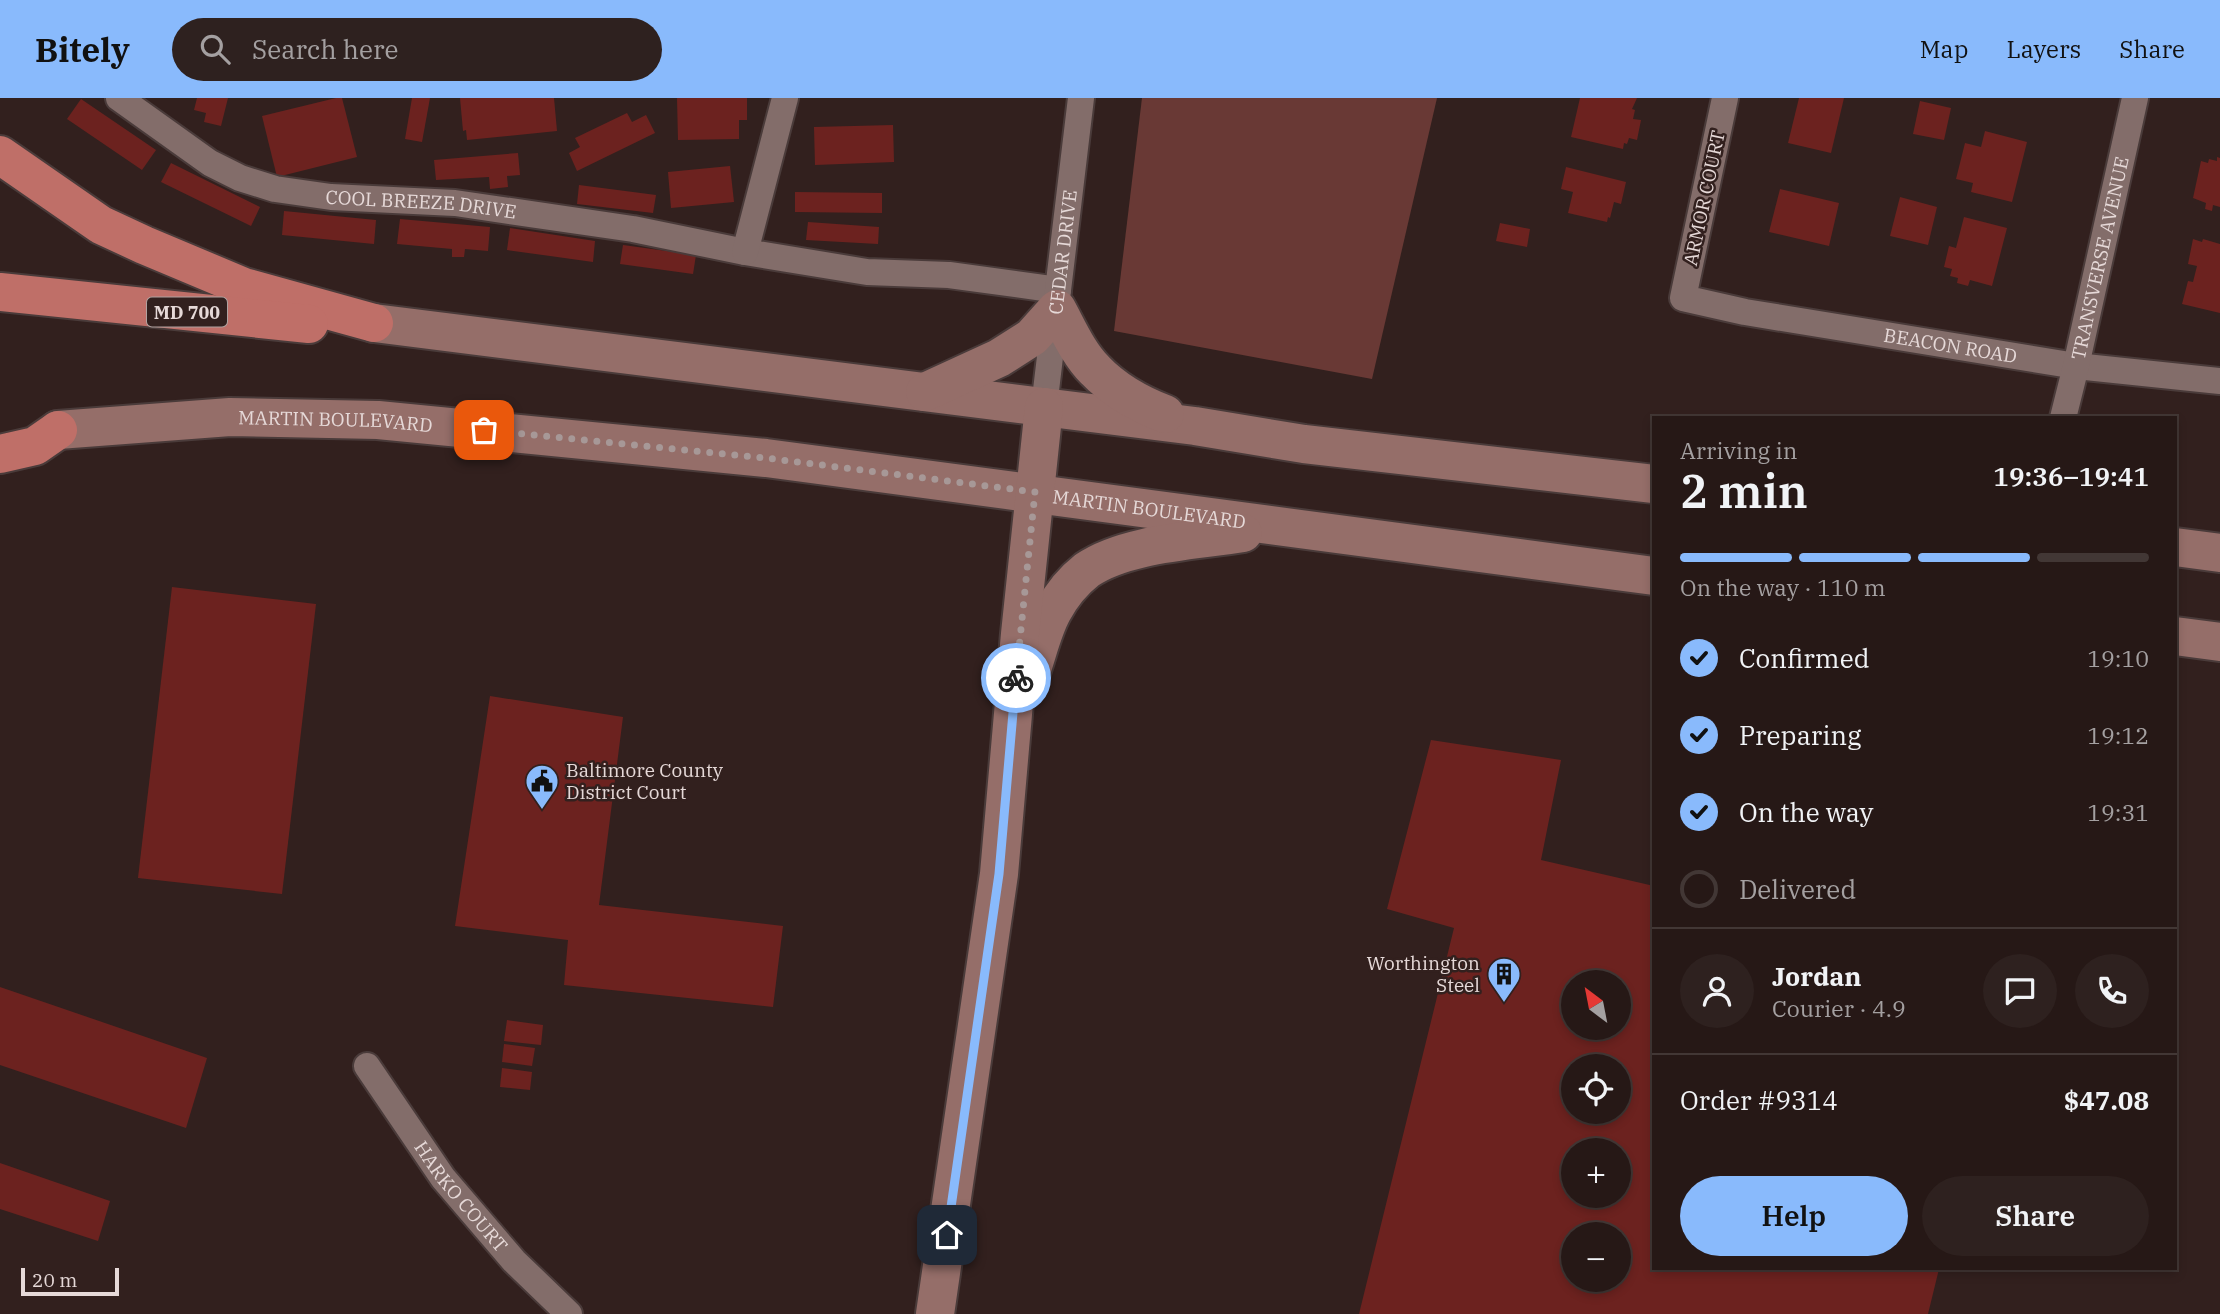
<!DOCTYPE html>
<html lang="en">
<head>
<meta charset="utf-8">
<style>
  body { margin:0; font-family:"IBM Plex Serif",serif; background:#2e211f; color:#f1f3f6; height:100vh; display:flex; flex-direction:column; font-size:26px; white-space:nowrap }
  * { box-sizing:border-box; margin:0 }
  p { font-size:23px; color:#a4a0a1 }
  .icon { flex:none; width:38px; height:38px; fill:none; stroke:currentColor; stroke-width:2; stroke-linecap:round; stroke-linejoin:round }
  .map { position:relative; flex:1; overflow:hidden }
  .side { position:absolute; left:1652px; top:318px; width:525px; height:854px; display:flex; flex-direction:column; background:#261816; border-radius:0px; box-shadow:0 4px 10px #0003,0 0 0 2px #423735 }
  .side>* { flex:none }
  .needle { width:46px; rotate:328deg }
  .buttons { position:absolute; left:1561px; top:872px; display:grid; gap:14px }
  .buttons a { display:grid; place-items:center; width:70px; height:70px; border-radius:50%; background:#261816; box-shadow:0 4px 10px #0003,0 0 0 2px #423735; font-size:35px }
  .scale { position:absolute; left:21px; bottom:18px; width:98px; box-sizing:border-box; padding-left:7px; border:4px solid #e6d9d8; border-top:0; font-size:19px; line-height:24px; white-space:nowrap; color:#e6d9d8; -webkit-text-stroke:5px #32201e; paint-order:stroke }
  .pin { position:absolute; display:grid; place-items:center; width:60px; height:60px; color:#fff; margin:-30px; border-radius:14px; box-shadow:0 4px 10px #0006 }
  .courier { position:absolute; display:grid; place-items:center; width:70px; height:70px; margin:-35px; border:5px solid #89bafc; border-radius:50%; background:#fff; color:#222; box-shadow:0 2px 9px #0007 }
  .summary em { font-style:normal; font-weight:600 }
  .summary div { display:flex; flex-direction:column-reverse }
  .summary { display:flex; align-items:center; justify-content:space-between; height:119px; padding:0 28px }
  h1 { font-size:46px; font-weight:600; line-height:52px }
  .bar { display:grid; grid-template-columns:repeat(4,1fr); gap:10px 7px; align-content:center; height:84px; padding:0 28px }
  .bar i { height:9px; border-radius:5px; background:#423735 }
  .bar .on { background:#89bafc }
  .bar p { grid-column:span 4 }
  .line { display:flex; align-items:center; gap:18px; padding:0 28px; border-top:2px solid #423735 }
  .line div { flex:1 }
  .round { display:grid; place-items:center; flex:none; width:74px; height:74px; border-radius:37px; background:#2e211f }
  ol { padding:0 28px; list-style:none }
  li { display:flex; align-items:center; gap:21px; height:77px }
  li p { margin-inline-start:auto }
  li .icon { padding:7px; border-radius:50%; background:#89bafc; color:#111; stroke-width:4 }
  li:last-child { color:#a4a0a1 }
  li i { width:38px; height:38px; border:4px solid #423735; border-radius:50% }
  .button { display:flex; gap:14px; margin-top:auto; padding:14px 28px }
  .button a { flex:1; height:80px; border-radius:42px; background:#89bafc; color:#111; font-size:28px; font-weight:600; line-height:80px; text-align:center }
  .button a+a { background:#2e211f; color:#f1f3f6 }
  header { display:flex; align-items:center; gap:42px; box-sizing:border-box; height:98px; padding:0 35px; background:#89bafc; color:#111 }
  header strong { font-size:33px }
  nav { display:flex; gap:38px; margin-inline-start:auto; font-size:24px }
  .search { width:490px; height:63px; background:#2e211f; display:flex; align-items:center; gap:18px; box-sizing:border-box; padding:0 24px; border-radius:38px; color:#a4a0a1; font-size:26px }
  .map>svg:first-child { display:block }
</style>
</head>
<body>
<header>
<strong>Bitely</strong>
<div class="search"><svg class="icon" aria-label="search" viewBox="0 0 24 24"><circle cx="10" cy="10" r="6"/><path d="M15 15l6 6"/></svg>Search here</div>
<nav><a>Map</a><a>Layers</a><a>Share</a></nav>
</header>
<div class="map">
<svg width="2220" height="1216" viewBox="0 0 2220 1216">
  <rect width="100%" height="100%" fill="#32201e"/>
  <!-- green -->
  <polygon fill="#693935" points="1142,0 1437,0 1372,281 1114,233"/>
  <!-- building -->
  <g fill="#6c221f" fill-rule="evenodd">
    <polygon points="197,0 228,0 221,28 204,24 206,15 194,12"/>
    <polygon points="336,0 342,0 357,59 277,79 262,18"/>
    <polygon points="412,0 430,0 422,44 405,41"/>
    <polygon points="460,0 554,0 557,33 467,42 466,32 463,33"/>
    <polygon points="677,0 747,0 747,22 739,22 739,41 678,42"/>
    <polygon points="1580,0 1637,0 1632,11 1635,12 1633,21 1641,22 1637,42 1629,40 1627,46 1624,45 1623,51 1571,39"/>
    <polygon points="1799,0 1844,0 1831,55 1788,45"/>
    <polygon points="81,1 156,52 142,72 67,21"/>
    <polygon points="1920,3 1951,10 1944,42 1913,36"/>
    <polygon points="627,15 632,24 646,17 655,35 577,73 569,55 580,49 575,40"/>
    <polygon points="893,27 894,64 815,67 814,29"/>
    <polygon points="1985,33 2027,44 2012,104 1971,94 1973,85 1956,81 1965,45 1981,49"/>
    <polygon points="518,55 520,77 507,78 508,89 490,91 489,79 436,82 434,62"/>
    <polygon points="2217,59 2220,60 2220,109 2213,107 2212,113 2205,111 2206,105 2193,100 2201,63 2208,65 2209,61 2217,63"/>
    <polygon points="171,65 260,109 251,128 161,84"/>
    <polygon points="730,68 734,104 671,110 668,74"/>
    <polygon points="1566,69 1626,84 1621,106 1614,104 1610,120 1608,119 1607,124 1568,115 1573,94 1561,91"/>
    <polygon points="579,87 656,97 653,115 577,106"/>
    <polygon points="1780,91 1839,105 1829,148 1769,134"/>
    <polygon points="795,94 882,95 882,115 795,114"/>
    <polygon points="1900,99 1937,109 1928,147 1890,138"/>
    <polygon points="284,113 376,122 374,146 282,137"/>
    <polygon points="1964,119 2007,130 1992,188 1970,182 1968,188 1957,185 1958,180 1950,178 1952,171 1944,169 1949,148 1956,150"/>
    <polygon points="400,121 490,129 488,153 465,151 464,159 452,159 452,151 397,146"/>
    <polygon points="808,124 879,129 878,146 806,142"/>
    <polygon points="1500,125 1530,131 1527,149 1496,143"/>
    <polygon points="510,130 595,143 593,164 507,152"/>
    <polygon points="2193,141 2202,144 2203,141 2220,146 2220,215 2182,206 2188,183 2193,184 2197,168 2188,166"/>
    <polygon points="623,147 696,157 693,176 620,166"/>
    <polygon points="172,489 316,506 282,796 138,780"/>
    <polygon points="490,598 623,619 599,807 783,828 773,909 564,887 568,842 455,828"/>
    <path d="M1431,642L1561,662L1541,762L1654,788V1171H1939L1928,1216H1359L1454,830L1387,811ZM1573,884H1619V929H1573ZM1573,968H1619V1013H1573ZM1573,1052H1619V1097H1573ZM1573,1136H1619V1181H1573Z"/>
    <polygon points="0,889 207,960 186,1030 0,967"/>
    <polygon points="507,922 543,927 541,947 504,943"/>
    <polygon points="504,946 535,950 532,968 502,964"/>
    <polygon points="502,970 532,974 530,992 500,989"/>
    <polygon points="0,1065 110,1103 98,1143 0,1111"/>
  </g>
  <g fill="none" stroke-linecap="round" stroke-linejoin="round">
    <defs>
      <g id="street">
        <path id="s1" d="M119,0L210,65L240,80L275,91L331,99L455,105L633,131L745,154L867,174L949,177L1058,192"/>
        <path id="s2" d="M1725,0L1683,200L1745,214L2076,268L2220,283"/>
        <polyline points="745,154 785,0"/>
        <path id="s3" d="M1044,309L1081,0"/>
        <path id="s4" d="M2063,320L2076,268L2135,0"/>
        <path id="s5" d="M367,968L443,1080L514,1163L569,1216"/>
      </g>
      <g id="secondary">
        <polyline points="374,225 1195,328 1304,346 1654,386"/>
        <path d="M925,294L999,260L1032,239L1057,211C1068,231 1078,255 1095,272C1114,292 1139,306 1165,316"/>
        <path id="s6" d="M58,332L230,319L378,322L766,360L1654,478"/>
        <polyline points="2175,449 2220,455"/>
        <polyline points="2175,538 2220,544"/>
        <path d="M1031,574C1038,554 1043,531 1053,513C1061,498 1073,483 1087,472C1127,445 1195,443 1243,435"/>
        <polyline points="935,1216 999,776 1020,536 1044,309"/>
      </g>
      <g id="highway">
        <polyline points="0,57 101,127 144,147 244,189 374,225"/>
        <polyline points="0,194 309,226"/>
        <polyline points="0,356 35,348 58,332"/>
      </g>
    </defs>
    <!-- street casing -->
    <use href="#street" stroke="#4a3b3a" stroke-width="30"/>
    <!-- secondary casing -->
    <use href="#secondary" stroke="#4a3b3a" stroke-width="42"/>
    <!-- highway casing -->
    <use href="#highway" stroke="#4a3b3a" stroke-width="42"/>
    <!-- street -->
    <use href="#street" stroke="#836d6a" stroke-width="26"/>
    <!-- secondary -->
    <use href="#secondary" stroke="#956e69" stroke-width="38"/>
    <!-- highway -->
    <use href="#highway" stroke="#bf6f68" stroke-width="38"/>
  </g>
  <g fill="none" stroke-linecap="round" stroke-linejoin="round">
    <!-- done -->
    <polyline stroke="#a79897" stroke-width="7" stroke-dasharray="0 12.6" points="484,332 766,360 1035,394 1016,580"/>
    <!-- route -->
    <polyline stroke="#89bafc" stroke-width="9" points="947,1137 999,776 1016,580"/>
  </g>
  <!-- icons -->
  <defs>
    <symbol id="civic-pin" viewBox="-11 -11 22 30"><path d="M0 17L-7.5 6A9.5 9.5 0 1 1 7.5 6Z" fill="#89bafc" stroke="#32201e"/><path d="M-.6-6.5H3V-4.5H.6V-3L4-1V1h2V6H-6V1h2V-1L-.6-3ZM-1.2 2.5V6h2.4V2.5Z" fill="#111"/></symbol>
    <symbol id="building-pin" viewBox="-11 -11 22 30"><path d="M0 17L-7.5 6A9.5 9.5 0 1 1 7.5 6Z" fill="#89bafc" stroke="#32201e"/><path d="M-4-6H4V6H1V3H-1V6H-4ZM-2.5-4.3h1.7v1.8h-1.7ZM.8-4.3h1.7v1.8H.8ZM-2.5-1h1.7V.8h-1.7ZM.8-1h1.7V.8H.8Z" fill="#111"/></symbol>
  </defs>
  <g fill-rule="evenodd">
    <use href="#civic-pin" x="523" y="664" width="38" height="52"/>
    <use href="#building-pin" x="1485" y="857" width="38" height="52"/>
  </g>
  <g text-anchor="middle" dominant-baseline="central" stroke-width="5" stroke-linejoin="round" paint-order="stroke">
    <!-- shield labels -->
    <rect fill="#32201e" stroke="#b0a2a0" stroke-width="2" x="147" y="199.5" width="80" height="29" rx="5"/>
    <g font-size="18" font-weight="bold" fill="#e6d9d8">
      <text x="187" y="214">MD 700</text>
    </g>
    <!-- street labels -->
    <g font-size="19" fill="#e6d9d8" stroke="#32201e">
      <text transform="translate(1704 100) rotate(-78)">ARMOR COURT</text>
      <text stroke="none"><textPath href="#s1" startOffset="329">COOL BREEZE DRIVE</textPath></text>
      <text stroke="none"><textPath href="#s3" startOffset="156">CEDAR DRIVE</textPath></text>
      <text stroke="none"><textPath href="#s4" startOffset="164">TRANSVERSE AVENUE</textPath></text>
      <text stroke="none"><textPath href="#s2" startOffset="476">BEACON ROAD</textPath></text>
      <text stroke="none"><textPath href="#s6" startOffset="278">MARTIN BOULEVARD</textPath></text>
      <text stroke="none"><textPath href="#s6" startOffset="1097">MARTIN BOULEVARD</textPath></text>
      <text stroke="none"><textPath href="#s5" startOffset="161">HARKO COURT</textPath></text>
    </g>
    <!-- poi labels -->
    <g font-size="19" fill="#e6d9d8" stroke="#32201e" text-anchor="start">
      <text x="566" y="672">Baltimore County<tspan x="566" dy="22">District Court</tspan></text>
      <text x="1480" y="865" text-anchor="end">Worthington<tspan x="1480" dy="22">Steel</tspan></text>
    </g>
  </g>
</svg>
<div class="buttons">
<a><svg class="needle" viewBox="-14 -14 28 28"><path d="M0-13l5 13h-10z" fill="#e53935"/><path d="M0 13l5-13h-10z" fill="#a4a0a1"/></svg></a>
<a><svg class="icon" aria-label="locate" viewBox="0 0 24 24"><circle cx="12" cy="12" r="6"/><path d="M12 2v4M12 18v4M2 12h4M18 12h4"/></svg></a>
<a>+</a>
<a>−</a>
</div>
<div class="scale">20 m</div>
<div class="pin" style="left:484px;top:332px;background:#ea580c"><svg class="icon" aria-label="bag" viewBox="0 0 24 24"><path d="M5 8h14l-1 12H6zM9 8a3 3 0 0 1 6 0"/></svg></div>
<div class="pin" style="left:947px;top:1137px;background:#1f2937"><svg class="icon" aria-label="home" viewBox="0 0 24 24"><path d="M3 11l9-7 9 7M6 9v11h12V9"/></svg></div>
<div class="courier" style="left:1016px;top:580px"><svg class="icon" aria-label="bike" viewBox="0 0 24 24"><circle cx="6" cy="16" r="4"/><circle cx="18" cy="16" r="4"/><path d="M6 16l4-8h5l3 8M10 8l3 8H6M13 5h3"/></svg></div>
<section class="side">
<div class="summary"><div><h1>2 min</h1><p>Arriving in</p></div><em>19:36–19:41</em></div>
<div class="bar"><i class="on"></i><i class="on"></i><i class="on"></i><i></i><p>On the way · 110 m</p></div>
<ol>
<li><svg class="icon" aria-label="check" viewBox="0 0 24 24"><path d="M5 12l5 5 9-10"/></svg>Confirmed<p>19:10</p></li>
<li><svg class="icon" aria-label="check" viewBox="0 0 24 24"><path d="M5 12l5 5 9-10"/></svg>Preparing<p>19:12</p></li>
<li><svg class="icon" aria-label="check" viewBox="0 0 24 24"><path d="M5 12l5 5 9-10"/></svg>On the way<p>19:31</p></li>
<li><i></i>Delivered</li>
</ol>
<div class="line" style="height:126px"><a class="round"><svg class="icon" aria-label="person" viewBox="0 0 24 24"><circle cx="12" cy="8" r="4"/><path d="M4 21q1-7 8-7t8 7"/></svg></a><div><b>Jordan</b><p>Courier · 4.9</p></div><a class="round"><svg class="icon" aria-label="chat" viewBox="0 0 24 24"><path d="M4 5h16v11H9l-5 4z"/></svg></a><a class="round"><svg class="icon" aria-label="phone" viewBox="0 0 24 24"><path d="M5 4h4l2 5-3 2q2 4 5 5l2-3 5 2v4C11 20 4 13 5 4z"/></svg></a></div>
<div class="line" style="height:91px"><div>Order #9314</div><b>$47.08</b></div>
<div class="button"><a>Help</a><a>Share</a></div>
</section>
</div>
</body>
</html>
